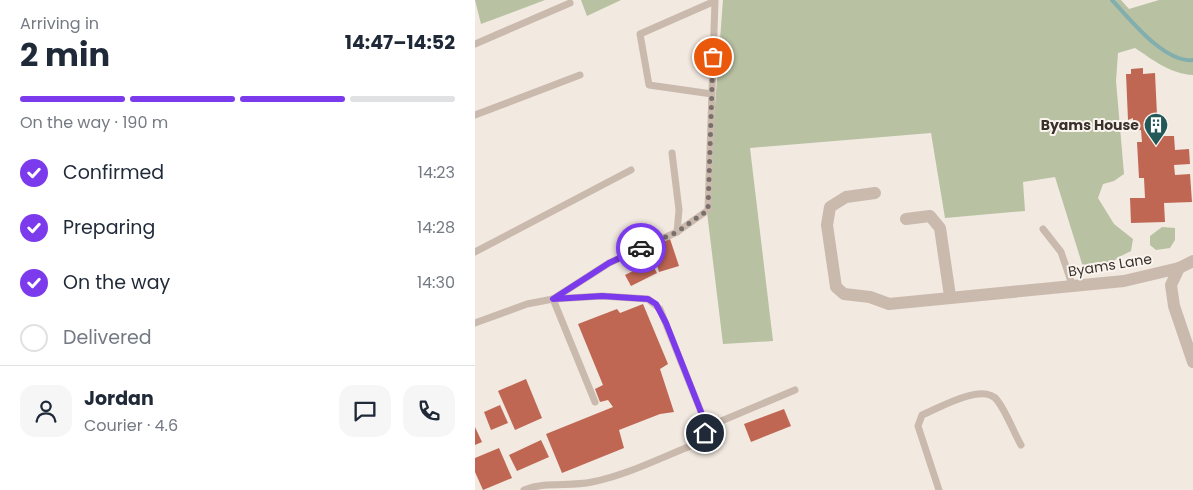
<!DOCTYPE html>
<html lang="en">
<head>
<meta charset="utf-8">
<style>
  body { margin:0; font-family:Poppins,sans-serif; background:#f6f6f7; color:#1f2937; height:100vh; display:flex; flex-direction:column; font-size:19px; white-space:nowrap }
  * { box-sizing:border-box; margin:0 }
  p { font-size:16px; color:#747a83 }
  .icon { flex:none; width:28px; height:28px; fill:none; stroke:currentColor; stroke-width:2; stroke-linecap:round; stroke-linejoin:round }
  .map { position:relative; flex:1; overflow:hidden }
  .side { display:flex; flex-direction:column; background:#fff; width:475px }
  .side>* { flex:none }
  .pin { position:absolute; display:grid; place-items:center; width:42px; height:42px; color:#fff; margin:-21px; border:2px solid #fff; border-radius:50%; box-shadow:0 1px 5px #0007 }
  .courier { position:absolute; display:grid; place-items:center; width:50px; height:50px; margin:-25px; border:4px solid #7c3aed; border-radius:50%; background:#fff; color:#222; box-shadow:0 1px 6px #0007 }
  .head em { font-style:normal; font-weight:700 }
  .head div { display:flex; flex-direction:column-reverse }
  .head { display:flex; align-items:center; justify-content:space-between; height:85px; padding:0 20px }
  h1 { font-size:32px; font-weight:700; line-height:38px }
  .bar { display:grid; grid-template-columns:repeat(4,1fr); gap:8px 5px; align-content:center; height:60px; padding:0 20px }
  .bar i { height:6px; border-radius:4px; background:#e0e1e3 }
  .bar .current { background:#7c3aed }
  .bar p { grid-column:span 4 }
  .line { display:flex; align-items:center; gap:12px; padding:0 20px; border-top:1px solid #e0e1e3 }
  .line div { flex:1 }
  .round { display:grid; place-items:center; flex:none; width:52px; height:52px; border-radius:15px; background:#f6f6f7 }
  ol { padding:0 20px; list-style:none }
  li { display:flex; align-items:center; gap:15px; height:55px }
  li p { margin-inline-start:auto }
  li .icon { padding:5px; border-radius:50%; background:#7c3aed; color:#fff; stroke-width:4 }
  li:last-child { color:#747a83 }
  li i { width:28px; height:28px; border:2px solid #e0e1e3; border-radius:50% }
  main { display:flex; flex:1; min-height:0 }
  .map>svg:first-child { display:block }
</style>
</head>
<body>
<main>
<section class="side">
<div class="head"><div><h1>2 min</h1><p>Arriving in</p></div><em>14:47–14:52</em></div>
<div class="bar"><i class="current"></i><i class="current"></i><i class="current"></i><i></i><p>On the way · 190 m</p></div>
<ol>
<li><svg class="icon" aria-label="check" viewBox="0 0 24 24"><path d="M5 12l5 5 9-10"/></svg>Confirmed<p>14:23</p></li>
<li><svg class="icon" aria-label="check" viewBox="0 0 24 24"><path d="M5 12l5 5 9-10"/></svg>Preparing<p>14:28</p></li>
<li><svg class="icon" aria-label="check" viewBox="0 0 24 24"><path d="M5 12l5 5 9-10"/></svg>On the way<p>14:30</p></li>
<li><i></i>Delivered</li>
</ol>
<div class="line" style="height:90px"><a class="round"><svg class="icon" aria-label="person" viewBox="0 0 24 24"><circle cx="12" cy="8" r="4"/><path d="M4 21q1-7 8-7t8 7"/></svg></a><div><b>Jordan</b><p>Courier · 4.6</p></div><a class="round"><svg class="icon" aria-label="chat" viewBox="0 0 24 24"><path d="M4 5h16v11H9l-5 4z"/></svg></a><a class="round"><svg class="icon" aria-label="phone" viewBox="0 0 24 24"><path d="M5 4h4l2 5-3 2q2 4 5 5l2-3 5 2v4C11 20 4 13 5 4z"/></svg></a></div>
</section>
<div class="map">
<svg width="718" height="490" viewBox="0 0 718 490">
  <rect width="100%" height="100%" fill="#f2e9e1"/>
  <!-- green -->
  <g fill="#b8c1a2">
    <polygon points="0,0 70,0 6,24"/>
    <polygon points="106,0 146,0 112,16"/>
    <path d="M248,0H646L654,9L684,0H718V75C696,74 678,60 660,48L643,53L641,81L649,174L639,181L628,184L623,198L639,224L658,239L656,251L642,258L632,269L609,270L580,177L548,182L550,211L470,218L456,133L275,148L298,341L248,344L232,212Z"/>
    <polygon points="687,227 700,228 700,240 695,248 681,250 675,245 675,236"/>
  </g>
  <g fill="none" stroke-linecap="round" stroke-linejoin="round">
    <!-- stream -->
    <path stroke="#82aead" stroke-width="4" d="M637,0C655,19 689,63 718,60"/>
  </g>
  <!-- building -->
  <g fill="#bf6753">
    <polygon points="668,68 668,74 680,73 683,136 699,136 700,150 714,149 715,164 699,165 700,175 715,174 717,202 689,203 690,222 656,223 655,198 670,198 669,178 664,178 662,142 667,142 666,130 658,131 658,118 653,120 651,74 656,74 656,69"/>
    <polygon points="195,239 204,266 184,272 176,245"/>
    <polygon points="176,262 182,273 156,286 150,275"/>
    <polygon points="168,304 193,364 185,369 199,412 185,414 144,430 149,448 87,473 71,434 138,407 133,400 125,402 120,389 128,385 103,324 142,309 145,313"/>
    <polygon points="51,379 67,418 40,430 23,391"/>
    <polygon points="25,405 33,423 16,430 9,412"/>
    <polygon points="309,409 316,426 276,442 269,424"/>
    <polygon points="0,427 7,442 0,445"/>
    <polygon points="66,440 74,457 42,471 34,455"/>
    <polygon points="24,448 37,478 8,490 0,472 0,458"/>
  </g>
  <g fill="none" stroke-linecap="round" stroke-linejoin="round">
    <!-- lane -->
    <g stroke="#cab9ad" stroke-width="7">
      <polyline points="0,44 95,3"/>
      <polyline points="0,115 105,75"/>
      <polyline points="197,153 204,210 202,232"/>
      <polyline points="568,229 586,252 598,287"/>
      <polyline points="0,252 156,170"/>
      <path d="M0,323L52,304L78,299L127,296L173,299L185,309L232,427L227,438L218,445C185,458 152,475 117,482C94,487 72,481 49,490"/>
      <polyline points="120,402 78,299 134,263 202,232 233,210 240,1 165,34 174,85 237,94"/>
      <polyline points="232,427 320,390"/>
      <path d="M464,490L443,426L447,415C464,408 508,382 522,400C532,413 538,431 546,445"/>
    </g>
    <!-- street -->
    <g stroke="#cab9ad" stroke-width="12">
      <polyline points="400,193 371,197 355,207 352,225 361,287 369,294 395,297 414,304 649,281 704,268 718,261"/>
      <polyline points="431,219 455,216 465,228 475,296"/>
      <polyline points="704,268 696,285 699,306 718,362"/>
    </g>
  </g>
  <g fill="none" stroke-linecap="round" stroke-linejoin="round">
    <!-- done -->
    <polyline stroke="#7a706b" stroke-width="5" stroke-dasharray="0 9" points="166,248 202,232 233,210 238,57"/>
    <!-- route -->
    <polyline stroke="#7c3aed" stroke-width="6" points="166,248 134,263 78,299 127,296 173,299 181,304 191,323 230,422 230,433"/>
  </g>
  <!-- icons -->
  <defs>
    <symbol id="building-pin" viewBox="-11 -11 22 30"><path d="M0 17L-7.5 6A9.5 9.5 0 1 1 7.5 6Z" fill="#235858" stroke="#faf4ee"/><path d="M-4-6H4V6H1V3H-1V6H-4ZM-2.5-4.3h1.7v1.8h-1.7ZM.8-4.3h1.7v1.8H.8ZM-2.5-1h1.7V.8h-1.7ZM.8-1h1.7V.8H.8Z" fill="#fff"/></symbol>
  </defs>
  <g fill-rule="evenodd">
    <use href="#building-pin" x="667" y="111" width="28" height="38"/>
  </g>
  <g text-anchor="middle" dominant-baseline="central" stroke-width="4" stroke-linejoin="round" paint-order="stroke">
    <!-- poi labels -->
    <g font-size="14" font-weight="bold" fill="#392f2b" stroke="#faf4ee" text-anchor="end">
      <text x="664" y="125">Byams House</text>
    </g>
    <!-- street labels -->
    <g font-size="14" fill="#392f2b" stroke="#faf4ee">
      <text transform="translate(635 265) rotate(-9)">Byams Lane</text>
    </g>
  </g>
</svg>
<div class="pin" style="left:238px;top:57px;background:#ea580c"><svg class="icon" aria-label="bag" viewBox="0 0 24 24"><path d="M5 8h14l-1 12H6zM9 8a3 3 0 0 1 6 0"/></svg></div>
<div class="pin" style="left:230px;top:433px;background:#1f2937"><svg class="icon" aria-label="home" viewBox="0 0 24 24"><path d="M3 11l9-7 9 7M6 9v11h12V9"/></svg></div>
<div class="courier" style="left:166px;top:248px"><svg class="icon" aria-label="car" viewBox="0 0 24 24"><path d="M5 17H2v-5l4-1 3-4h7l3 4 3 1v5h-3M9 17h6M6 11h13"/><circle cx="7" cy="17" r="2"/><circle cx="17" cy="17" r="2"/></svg></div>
</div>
</main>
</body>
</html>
